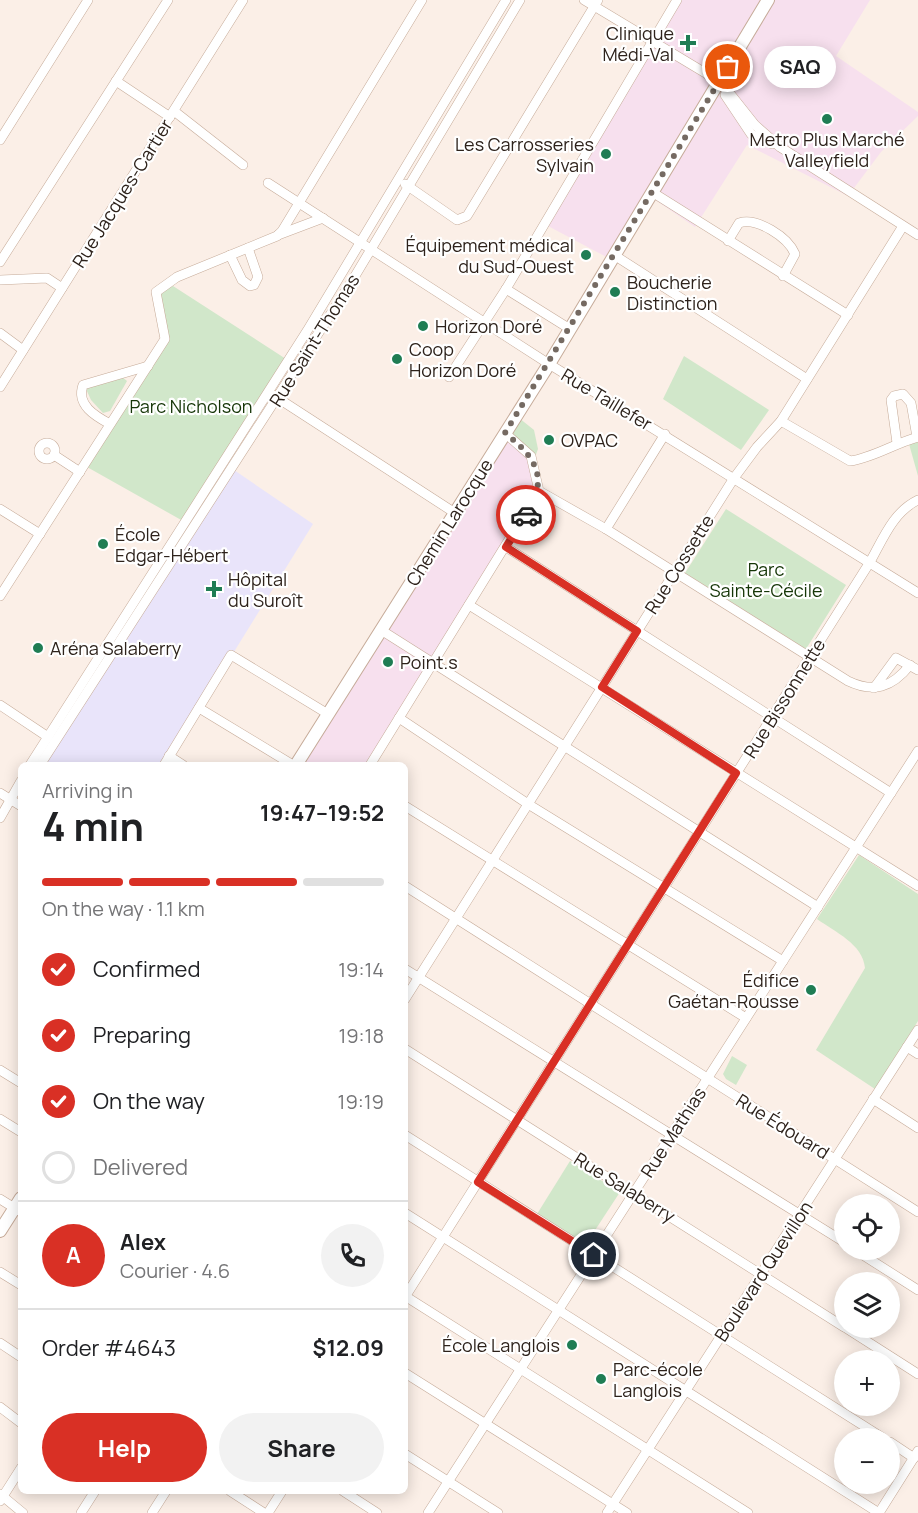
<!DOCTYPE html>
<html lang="en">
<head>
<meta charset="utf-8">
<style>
  body { margin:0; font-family:Manrope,sans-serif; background:#f2f2f2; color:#202124; height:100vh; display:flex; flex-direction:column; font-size:22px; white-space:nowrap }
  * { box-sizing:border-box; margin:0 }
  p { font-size:20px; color:#757577 }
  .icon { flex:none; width:33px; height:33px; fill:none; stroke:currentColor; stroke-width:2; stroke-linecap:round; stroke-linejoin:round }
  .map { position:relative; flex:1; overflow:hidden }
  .sheet { position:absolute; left:18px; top:762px; width:390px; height:732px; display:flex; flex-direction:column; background:#fff; border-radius:9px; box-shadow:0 3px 15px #0003 }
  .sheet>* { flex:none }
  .controls { position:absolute; left:834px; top:1194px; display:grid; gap:12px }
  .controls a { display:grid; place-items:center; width:66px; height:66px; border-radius:50%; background:#fff; box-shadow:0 3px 15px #0003; font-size:30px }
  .pin { position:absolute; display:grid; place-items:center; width:51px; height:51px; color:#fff; margin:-26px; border:3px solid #fff; border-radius:50%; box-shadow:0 2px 6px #0007 }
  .courier { position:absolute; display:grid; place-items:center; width:60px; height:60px; margin:-30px; border:4px solid #d93025; border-radius:50%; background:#fff; color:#222; box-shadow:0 2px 8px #0007 }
  .bubble { position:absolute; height:42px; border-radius:21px; background:#fff; box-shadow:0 3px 15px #0003; font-size:20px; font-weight:700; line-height:42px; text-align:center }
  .headline em { font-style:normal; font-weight:700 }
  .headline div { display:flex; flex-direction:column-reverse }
  .headline { display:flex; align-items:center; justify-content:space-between; height:102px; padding:0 24px }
  h1 { font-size:39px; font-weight:700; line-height:45px }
  .bar { display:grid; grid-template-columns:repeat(4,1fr); gap:9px 6px; align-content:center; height:72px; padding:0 24px }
  .bar i { height:8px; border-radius:4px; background:#e0e0e0 }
  .bar .current { background:#d93025 }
  .bar p { grid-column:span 4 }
  .line { display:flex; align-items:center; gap:15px; padding:0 24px; border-top:2px solid #e0e0e0 }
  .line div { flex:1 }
  .round { display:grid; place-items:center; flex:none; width:63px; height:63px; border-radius:32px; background:#f2f2f2 }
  ol { padding:0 24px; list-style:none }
  li { display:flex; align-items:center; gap:18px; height:66px }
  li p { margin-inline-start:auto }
  li .icon { padding:6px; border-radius:50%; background:#d93025; color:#fff; stroke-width:4 }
  li:last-child { color:#757577 }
  li i { width:33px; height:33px; border:3px solid #e0e0e0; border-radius:50% }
  .primary-button { display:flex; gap:12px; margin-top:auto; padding:12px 24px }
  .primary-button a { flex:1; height:69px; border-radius:36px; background:#d93025; color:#fff; font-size:24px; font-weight:700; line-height:69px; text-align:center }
  .primary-button a+a { background:#f2f2f2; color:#202124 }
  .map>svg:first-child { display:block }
</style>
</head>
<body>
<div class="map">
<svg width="918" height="1513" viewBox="0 0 918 1513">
  <rect width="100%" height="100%" fill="#fbefe7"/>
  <!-- commercial -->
  <g fill="#f7e0ee">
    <polygon points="682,0 870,0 836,56 918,112 918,116 881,152 848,196 747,145 695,227 654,199 614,261 548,226"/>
    <polygon points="509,434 527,447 541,482 368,765 301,765"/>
  </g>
  <!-- medical -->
  <polygon fill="#e9e4fa" points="234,470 313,524 164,765 41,765"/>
  <!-- green -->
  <g fill="#d1e7ca">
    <polygon points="173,286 286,359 183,521 87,467 168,340 160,292"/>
    <polygon points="684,356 769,410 741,450 663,399"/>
    <polygon points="122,377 127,381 110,411 103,413 91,400 86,389 88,386"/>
    <polygon points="519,418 534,430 538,449 535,457 509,434"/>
    <polygon points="918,441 918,476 909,444"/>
    <polygon points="726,509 846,585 806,649 685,573"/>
    <path d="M859,855L918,894V1021L875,1089L816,1050L865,968C863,944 835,932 817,919Z"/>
    <polygon points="732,1056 747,1065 736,1085 726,1079 723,1074"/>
    <polygon points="570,1161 620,1192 586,1244 537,1214"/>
  </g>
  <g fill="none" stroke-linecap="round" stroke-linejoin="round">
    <defs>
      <g id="minor">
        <polyline points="584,0 707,74 728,91 755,125 780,147 918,235"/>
        <polyline points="116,81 170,117"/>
        <polyline points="725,95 751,134 772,144"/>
        <polyline points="174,111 243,165"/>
        <polyline points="0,140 88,0"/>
        <polyline points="268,183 549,364 918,593"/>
        <polyline points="405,184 457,220 467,216 598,0"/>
        <polyline points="652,192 848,315"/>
        <polyline points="278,235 323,218"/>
        <path d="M728,241L739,223C757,217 788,237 795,254L783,276"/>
        <polyline points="230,255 242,280 250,286 254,285 258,277 248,248"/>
        <polyline points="614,255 807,379"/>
        <polyline points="0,262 168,0"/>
        <polyline points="0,280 47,278 62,288"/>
        <polyline points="506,289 570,329"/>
        <polyline points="0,333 23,350"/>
        <polyline points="449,377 506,289 677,0"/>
        <polyline points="0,387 243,0"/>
        <polyline points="273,395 455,513"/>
        <path d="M781,421L850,461C873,458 895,443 918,437"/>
        <path d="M110,424C95,416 76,405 83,385L148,366"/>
        <path d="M505,433L531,456L539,491L606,529L848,681C873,693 892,688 910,665"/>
        <circle cx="47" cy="451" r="8"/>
        <polyline points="897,443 891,400 894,396 903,394 911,403 917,437"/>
        <polyline points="54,455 80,472"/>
        <polyline points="0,509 40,534"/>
        <polyline points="606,529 665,434"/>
        <polyline points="506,547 891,793"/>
        <polyline points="0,596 165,339 156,292 177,277 277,236 282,231 422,0"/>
        <polyline points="469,605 918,886"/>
        <polyline points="381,630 818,907"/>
        <polyline points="874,688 896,658 918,670"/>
        <polyline points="0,705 48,737"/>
        <polyline points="199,708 293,765"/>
        <polyline points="399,718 528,804 783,961"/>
        <polyline points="169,756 183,765"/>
        <polyline points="30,765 307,331 506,0"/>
        <polyline points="40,765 352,281 520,0"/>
        <polyline points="164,765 231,655 328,714"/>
        <polyline points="370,765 539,491"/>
        <polyline points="0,793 21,806"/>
        <polyline points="405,806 746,1018"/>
        <polyline points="0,818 21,781"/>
        <polyline points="405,886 918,1212"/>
        <polyline points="405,969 844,1242"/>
        <polyline points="405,999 734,478 757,447 781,421 903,226"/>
        <polyline points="907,1047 918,1054"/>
        <polyline points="405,1049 844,1327"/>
        <polyline points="0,1070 21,1083"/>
        <polyline points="873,1099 918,1128"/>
        <polyline points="0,1119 21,1132"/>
        <polyline points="405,1135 883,1438"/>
        <polyline points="0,1199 21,1212"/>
        <polyline points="405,1213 879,1513"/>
        <polyline points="855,1250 918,1290"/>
        <polyline points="0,1272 21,1285"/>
        <polyline points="405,1296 748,1513"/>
        <path d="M405,1297L870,562C883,539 893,512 918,500"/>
        <polyline points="846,1328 918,1374"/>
        <polyline points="0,1343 21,1357"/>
        <polyline points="405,1373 627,1513"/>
        <polyline points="0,1407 21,1423"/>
        <polyline points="890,1442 914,1458"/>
        <polyline points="405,1454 498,1513"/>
        <polyline points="230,1491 264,1513"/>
        <polyline points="343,1491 377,1513"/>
        <polyline points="0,1494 23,1513"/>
        <polyline points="0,1501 21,1468"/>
        <polyline points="81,1513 95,1491"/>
        <polyline points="152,1513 166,1491"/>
        <polyline points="268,1513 282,1491"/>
        <polyline points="428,1513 918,751"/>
        <polyline points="607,1513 918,1030"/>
        <polyline points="879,1513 918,1451"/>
      </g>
      <g id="major">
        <polyline points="296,765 549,364 768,0"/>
        <polyline points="0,1231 21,1198"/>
      </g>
    </defs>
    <!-- minor casing -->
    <use href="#minor" stroke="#c6ab99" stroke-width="10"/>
    <!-- major casing -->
    <use href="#major" stroke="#c6ab99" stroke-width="14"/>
    <!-- minor -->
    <use href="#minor" stroke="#fff" stroke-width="9"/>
    <!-- major -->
    <use href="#major" stroke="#fff" stroke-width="12"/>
  </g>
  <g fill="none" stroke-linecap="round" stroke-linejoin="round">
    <!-- done -->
    <path stroke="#756a62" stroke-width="6" stroke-dasharray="0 10.8" d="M526,515C549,479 537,458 505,433L728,67"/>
    <!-- route -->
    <polyline stroke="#d93025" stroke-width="8" points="526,515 506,547 637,631 602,687 736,773 478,1182 594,1255"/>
  </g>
  <!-- markers -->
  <g fill="#1f7d54" stroke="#fff" stroke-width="2">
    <path d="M685 34h6v6h6v6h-6v6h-6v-6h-6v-6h6z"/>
    <circle cx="827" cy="119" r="6"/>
    <circle cx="606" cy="154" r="6"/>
    <circle cx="586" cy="255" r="6"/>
    <circle cx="615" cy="292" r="6"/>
    <circle cx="423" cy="326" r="6"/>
    <circle cx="397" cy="359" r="6"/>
    <circle cx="549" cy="440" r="6"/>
    <circle cx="103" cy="544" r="6"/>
    <path d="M211 580h6v6h6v6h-6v6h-6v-6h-6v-6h6z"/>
    <circle cx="38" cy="648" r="6"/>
    <circle cx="388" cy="662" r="6"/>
    <circle cx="811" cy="990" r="6"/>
    <circle cx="572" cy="1345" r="6"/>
    <circle cx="601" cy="1379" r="6"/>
  </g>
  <g text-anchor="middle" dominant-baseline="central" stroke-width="4.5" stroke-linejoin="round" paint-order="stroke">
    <!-- poi labels -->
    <g font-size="18" fill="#2d221b" stroke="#fff" text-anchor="start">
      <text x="674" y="33" text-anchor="end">Clinique<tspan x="674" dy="21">Médi-Val</tspan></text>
      <text x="827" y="139" text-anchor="middle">Metro Plus Marché<tspan x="827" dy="21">Valleyfield</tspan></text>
      <text x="594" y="144" text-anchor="end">Les Carrosseries<tspan x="594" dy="21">Sylvain</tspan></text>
      <text x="574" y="245" text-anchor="end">Équipement médical<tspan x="574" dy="21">du Sud-Ouest</tspan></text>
      <text x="627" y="282">Boucherie<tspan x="627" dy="21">Distinction</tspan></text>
      <text x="435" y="326">Horizon Doré</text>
      <text x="409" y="349">Coop<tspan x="409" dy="21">Horizon Doré</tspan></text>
      <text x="561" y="440">OVPAC</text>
      <text x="115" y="534">École<tspan x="115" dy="21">Edgar-Hébert</tspan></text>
      <text x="228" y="579">Hôpital<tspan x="228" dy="21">du Suroît</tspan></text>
      <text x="50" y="648">Aréna Salaberry</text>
      <text x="400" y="662">Point.s</text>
      <text x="799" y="980" text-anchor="end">Édifice<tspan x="799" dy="21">Gaétan-Rousse</tspan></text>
      <text x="560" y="1345" text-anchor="end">École Langlois</text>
      <text x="613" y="1369">Parc-école<tspan x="613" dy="21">Langlois</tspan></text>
    </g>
    <!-- street labels -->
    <g font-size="18" fill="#2d221b" stroke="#fff">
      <text transform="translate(122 193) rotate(-58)">Rue Jacques-Cartier</text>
      <text transform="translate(314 340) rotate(-58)">Rue Saint-Thomas</text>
      <text transform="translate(607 399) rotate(31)">Rue Taillefer</text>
      <text transform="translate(449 522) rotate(-58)">Chemin Larocque</text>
      <text transform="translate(679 564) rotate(-58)">Rue Cossette</text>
      <text transform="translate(784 698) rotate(-58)">Rue Bissonnette</text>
      <text transform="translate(783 1126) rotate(32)">Rue Édouard</text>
      <text transform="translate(673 1132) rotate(-57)">Rue Mathias</text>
      <text transform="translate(625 1187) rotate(32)">Rue Salaberry</text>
      <text transform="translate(763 1271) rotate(-57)">Boulevard Quevillon</text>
    </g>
    <!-- park labels -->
    <g font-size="18" fill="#163608" stroke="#fff">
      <text x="191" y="406">Parc Nicholson</text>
      <text x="766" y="569">Parc<tspan x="766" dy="21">Sainte-Cécile</tspan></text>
    </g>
  </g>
</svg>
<div class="controls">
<a><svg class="icon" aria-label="locate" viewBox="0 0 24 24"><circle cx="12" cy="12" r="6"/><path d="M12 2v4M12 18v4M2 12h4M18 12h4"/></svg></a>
<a><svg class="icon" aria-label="layers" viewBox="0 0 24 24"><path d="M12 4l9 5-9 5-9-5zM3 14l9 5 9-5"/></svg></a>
<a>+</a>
<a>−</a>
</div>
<div class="pin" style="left:728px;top:67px;background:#ea580c"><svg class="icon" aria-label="bag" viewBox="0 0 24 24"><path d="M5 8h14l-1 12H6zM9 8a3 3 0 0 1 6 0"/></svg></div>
<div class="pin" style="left:594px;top:1255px;background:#1f2937"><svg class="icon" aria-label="home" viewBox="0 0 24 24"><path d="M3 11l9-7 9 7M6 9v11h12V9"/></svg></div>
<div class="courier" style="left:526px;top:515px"><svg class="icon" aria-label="car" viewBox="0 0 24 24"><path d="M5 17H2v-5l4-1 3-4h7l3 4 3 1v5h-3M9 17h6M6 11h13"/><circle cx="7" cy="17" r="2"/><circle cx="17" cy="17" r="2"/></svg></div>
<div class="bubble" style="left:764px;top:46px;width:72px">SAQ</div>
<section class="sheet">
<div class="headline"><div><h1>4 min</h1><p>Arriving in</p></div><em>19:47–19:52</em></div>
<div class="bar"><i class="current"></i><i class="current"></i><i class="current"></i><i></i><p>On the way · 1.1 km</p></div>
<ol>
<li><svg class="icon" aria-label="check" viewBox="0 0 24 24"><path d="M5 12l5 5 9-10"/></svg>Confirmed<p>19:14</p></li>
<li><svg class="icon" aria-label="check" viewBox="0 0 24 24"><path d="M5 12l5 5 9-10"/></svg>Preparing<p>19:18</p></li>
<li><svg class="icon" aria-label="check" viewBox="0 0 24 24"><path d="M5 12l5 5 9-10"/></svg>On the way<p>19:19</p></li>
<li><i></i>Delivered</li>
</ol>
<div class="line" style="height:108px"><b class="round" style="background:#d93025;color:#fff">A</b><div><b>Alex</b><p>Courier · 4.6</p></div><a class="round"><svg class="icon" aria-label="phone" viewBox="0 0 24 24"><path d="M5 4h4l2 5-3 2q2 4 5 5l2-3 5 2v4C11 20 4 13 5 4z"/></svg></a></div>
<div class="line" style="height:78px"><div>Order #4643</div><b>$12.09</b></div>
<div class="primary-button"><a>Help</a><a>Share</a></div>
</section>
</div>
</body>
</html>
